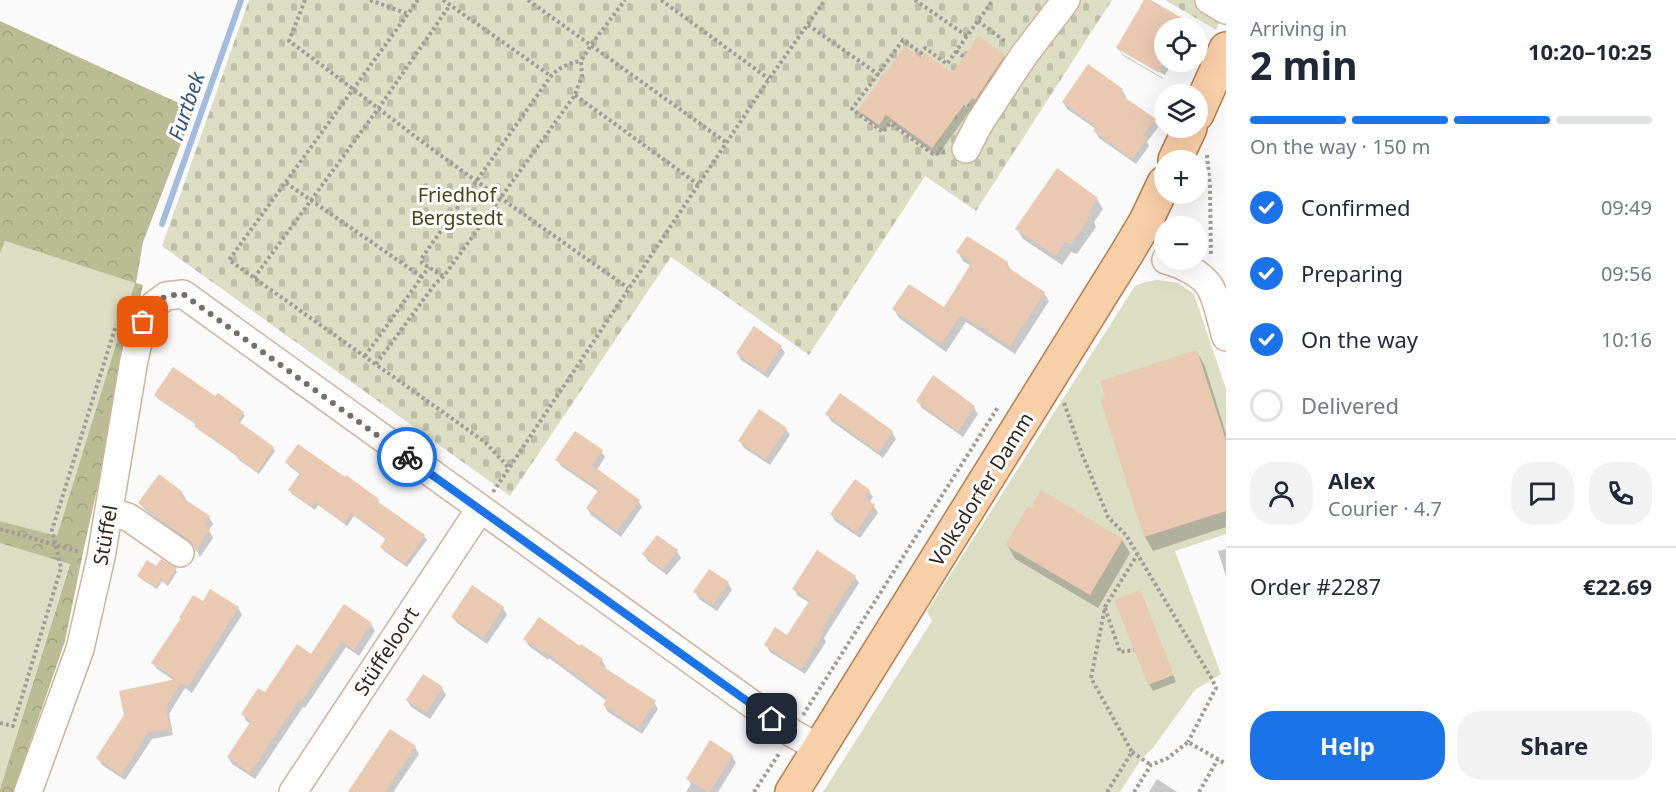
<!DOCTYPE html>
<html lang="en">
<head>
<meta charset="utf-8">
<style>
  body { margin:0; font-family:"Noto Sans",sans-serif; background:#f2f2f3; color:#1f2937; height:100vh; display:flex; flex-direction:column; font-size:22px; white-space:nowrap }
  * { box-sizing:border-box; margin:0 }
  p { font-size:20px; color:#747a83 }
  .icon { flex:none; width:33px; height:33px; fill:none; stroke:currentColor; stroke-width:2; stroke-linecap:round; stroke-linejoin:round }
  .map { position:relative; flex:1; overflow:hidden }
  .details { display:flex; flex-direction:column; background:#fff; width:450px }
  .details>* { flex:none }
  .controls { position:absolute; left:1154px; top:18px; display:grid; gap:12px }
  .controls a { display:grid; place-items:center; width:54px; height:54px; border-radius:50%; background:#fff; box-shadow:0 6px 24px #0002; font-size:30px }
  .pin { position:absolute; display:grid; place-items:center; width:51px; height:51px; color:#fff; margin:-26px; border-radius:12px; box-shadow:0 3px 9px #0006 }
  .courier { position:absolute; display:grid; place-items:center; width:60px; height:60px; margin:-30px; border:4px solid #1a73e8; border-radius:50%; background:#fff; color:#222; box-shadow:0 2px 8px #0007 }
  .overview em { font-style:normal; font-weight:700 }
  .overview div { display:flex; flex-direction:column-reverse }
  .overview { display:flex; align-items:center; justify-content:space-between; height:102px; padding:0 24px }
  h1 { font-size:39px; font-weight:700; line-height:45px }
  .bar { display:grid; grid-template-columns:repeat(4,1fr); gap:9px 6px; align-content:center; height:72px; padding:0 24px }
  .bar i { height:8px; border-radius:4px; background:#e0e1e3 }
  .bar .selected { background:#1a73e8 }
  .bar p { grid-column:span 4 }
  .line { display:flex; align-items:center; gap:15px; padding:0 24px; border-top:2px solid #e0e1e3 }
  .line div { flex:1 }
  .round { display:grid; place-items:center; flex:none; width:63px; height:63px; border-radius:24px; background:#f2f2f3 }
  ol { padding:0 24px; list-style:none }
  li { display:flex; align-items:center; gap:18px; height:66px }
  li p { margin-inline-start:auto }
  li .icon { padding:6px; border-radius:50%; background:#1a73e8; color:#fff; stroke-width:4 }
  li:last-child { color:#747a83 }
  li i { width:33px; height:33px; border:3px solid #e0e1e3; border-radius:50% }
  .button { display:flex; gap:12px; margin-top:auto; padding:12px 24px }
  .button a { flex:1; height:69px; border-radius:24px; background:#1a73e8; color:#fff; font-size:24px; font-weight:700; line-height:69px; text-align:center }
  .button a+a { background:#f2f2f3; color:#1f2937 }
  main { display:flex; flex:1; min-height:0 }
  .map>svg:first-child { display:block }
</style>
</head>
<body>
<main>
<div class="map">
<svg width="1226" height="792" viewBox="0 0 1226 792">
  <defs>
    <pattern id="forest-crowns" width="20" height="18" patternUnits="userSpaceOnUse" patternTransform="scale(1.5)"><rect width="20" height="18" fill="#babd93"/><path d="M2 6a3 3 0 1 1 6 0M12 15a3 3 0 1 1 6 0" fill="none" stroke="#a0a27e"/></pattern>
    <pattern id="cemetery-stones" width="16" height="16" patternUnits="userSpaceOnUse" patternTransform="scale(1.5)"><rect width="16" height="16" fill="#dcdec4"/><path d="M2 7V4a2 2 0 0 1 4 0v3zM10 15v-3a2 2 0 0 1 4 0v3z" fill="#bdbea8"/></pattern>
  </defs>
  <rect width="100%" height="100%" fill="#fafafa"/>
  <!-- grass -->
  <g fill="#dcdec4">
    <polygon points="5,241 136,283 57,537 0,521 0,255"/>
    <polygon points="1157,280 1178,283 1194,294 1226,389 1226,534 1175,551 1221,674 1195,690 1153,748 1142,758 1120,792 823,792 932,621 927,611 1135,286 1145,282"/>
    <polygon points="0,543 70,563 0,789"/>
  </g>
  <!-- forest -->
  <polygon fill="url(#forest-crowns)" points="0,21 194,110 143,242 136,283 143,285 85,543 65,641 13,792 0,792 0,789 70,564 0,543 0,521 57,536 135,283 5,241 0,254"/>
  <!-- cemetery -->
  <g fill="url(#cemetery-stones)">
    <polygon points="249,0 1112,0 976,211 925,176 809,355 671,257 510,496 162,246"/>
    <polygon points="1165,0 1226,0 1226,6 1216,30"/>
  </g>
  <!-- shadow -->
  <g fill="#0003">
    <polygon points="1146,0 1148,0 1187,23 1190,28 1164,28 1164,62 1178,62 1173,70 1169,68 1165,75 1121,50 1121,53 1163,78 1163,79 1122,55 1118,48"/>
    <polygon points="1004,56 1009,64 971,114 969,112 937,156 891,122 884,132 865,118 860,110 921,60 953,75"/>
    <polygon points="1122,90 1126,97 1125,99 1154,120 1158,127 1147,142 1149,146 1136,164 1099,138 1095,131 1096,129 1067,109 1063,102"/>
    <polygon points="1097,199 1103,209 1094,222 1096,227 1077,254 1071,252 1062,265 1023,239 1017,229"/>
    <polygon points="958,252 1007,263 1012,272 1044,293 1049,301 1015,354 966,322 946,352 899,318 894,309 944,309 971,266 963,261"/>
    <polygon points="781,347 785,353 768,378 741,360 737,353"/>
    <polygon points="1197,352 1205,366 1226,434 1226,527 1153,551 1145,537 1102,400"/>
    <polygon points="933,378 974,408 978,414 963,437 922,408 918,401"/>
    <polygon points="156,395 216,398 243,413 245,416 239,424 273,448 275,451 259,474 239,460 238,457 198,429 197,425 157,398"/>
    <polygon points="827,414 892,432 896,439 883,458 831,421"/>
    <polygon points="786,429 790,435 770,465 744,448 740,441"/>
    <polygon points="601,451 605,457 597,470 638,501 642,507 621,537 591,515 587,508 599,492 561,466 557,460"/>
    <polygon points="287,462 378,500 380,505 424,536 427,540 407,567 384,551 382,547 387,540 354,516 347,526 318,505 315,510 292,494 290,490 301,475 289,466"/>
    <polygon points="869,491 873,497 869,503 874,506 878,513 860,538 835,521 831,514"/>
    <polygon points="182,493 186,499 185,501 209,517 213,524 209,530 213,538 200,557 195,547 144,509 140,503"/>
    <polygon points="1122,540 1130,553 1098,608 1015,559 1007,545"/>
    <polygon points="1226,549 1226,576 1218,551"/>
    <polygon points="677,551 681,558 667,575 648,561 644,555"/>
    <polygon points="156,568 175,569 177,572 168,586 162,581 157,589 141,579 139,576"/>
    <polygon points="855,577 859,583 824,638 826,642 805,674 770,652 766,645 787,637 810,603 798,596 794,589"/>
    <polygon points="728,583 732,590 717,611 699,599 695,592"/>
    <polygon points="1143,598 1176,682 1153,691 1149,684"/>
    <polygon points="203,603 238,608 242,615 192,693 185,688 169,714 173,735 152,739 125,780 102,765 98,759 175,681 157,669 153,663"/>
    <polygon points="503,608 507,615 487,644 457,623 453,617"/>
    <polygon points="371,624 375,631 359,656 346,647 305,708 303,707 255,779 232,764 228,757 251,724 246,721 243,714 311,656"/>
    <polygon points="525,639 602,660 606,667 604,669 654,702 658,709 642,734 608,712 604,705 607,701 549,658 548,660 529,646"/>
    <polygon points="424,676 442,688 446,695 430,719 411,707 407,700"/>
    <polygon points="415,747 419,754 394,791 395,792 350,792"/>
    <polygon points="732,756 736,763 718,792 686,792 691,784 688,779"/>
    <polygon points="1157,779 1177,792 1149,792"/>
  </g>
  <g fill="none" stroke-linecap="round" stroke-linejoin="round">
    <!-- stream -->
    <polyline stroke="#a4bbdf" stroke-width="6" points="162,224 241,0"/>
  </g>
  <!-- building -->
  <g fill="#eac9b2">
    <polygon points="1144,0 1151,0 1199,28 1164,28 1164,63 1159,73 1116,48"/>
    <polygon points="979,36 1005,55 975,100 972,98 966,107 964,105 932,148 886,115 879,125 858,110 905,46 921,58 925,53 952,73"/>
    <polygon points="1088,64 1123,89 1120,94 1156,119 1143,135 1147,138 1132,159 1093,131 1096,127 1062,102"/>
    <polygon points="1057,168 1098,198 1089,211 1091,215 1071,244 1065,242 1056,256 1015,229"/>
    <polygon points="967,236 1008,262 1006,266 1045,292 1010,346 961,315 941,344 892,309 909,284 944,307 972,262 956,252"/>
    <polygon points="754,326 782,346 764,373 736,353"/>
    <polygon points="1197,350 1226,441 1226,511 1144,537 1100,399 1105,397 1100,381"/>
    <polygon points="173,367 215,396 218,393 244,412 238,421 274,447 257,472 236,457 237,456 194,426 196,424 154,395"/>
    <polygon points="933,375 975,406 958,431 916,401"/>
    <polygon points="840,393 893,431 879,452 825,414"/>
    <polygon points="759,409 787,428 766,459 738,441"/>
    <polygon points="575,431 603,450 592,465 640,500 617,531 586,508 599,489 555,460"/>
    <polygon points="298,444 345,477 346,475 379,499 377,501 425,535 405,564 380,547 386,538 351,513 344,523 315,502 312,507 288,490 300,473 285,462"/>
    <polygon points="159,474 183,492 180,496 210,516 204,525 210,530 195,552 194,546 189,540 138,503"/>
    <polygon points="855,479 870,490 864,497 875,505 856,532 830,514"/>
    <polygon points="1041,490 1123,539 1090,595 1005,545 1028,506 1031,508"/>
    <polygon points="657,535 678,550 663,570 642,554"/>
    <polygon points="817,550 856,576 820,632 823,634 801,669 764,645 775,627 787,635 810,600 792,589"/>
    <polygon points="161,559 177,568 166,584 160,580 155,587 137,576 147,560 156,566"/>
    <polygon points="709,569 729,582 713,605 693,592"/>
    <polygon points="472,585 504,607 483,638 451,617"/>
    <polygon points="210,589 239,607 188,687 181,683 166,707 170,729 148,732 121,775 96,758 124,715 119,691 176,679 151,663 181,618 179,618 193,595 203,601"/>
    <polygon points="1140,590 1174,675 1148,685 1114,600"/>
    <polygon points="344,604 372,623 354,650 342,641 301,702 299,701 274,736 250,773 227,757 251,721 241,714 258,688 265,692 297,644 311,654"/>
    <polygon points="539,617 580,646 581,644 603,659 599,664 656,701 638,728 603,705 607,698 545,652 544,654 523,639"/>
    <polygon points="423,674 443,687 426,713 406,700"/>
    <polygon points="390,729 416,746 385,792 348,792"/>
    <polygon points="710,740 733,755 710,792 708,792 686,779"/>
  </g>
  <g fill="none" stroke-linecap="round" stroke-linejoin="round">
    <defs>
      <g id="minor">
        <polyline points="1209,0 1226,10"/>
        <polyline points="966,149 980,122 1024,55 1066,0"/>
        <path d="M1166,260C1181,264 1201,273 1210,287C1218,301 1221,321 1226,337"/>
        <polyline points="109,512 128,517 180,553"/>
        <polyline points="28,792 80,649 101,557 134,360 143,322 154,305 166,296 183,294 792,733 820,749"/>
        <polyline points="293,792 480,509"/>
      </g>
      <g id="major">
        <polyline points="1197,114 1226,49"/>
        <polyline points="1175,160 1190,128"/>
        <polyline points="792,792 1127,253 1146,221 1164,183"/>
      </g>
    </defs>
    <!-- minor casing -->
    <use href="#minor" stroke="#d2b29c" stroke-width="30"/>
    <!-- major casing -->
    <use href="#major" stroke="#b07f51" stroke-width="36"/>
    <!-- path -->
    <g stroke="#a19c98" stroke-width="4" stroke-dasharray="3 3" stroke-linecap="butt">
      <path d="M305,0L289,41C352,87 412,136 475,180C526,216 577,252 628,288"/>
      <polyline points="370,0 408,14"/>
      <polyline points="418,0 229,260 485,442 508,467"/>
      <polyline points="443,0 551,76"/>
      <polyline points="528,0 727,143"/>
      <polyline points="661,0 769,79"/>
      <polyline points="915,0 967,36 993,0"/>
      <polyline points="978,21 1006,42"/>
      <polyline points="808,25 882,77"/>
      <polyline points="956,51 964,57"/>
      <polyline points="575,95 699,185"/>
      <polyline points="945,152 933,154 890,123 883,132 852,109 903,40 921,53 925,48 947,64 967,36"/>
      <polyline points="1207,155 1210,187 1211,255"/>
      <polyline points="286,183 422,277"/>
      <path d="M443,276L422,263L421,259L551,76C560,67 568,63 581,61"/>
      <polyline points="254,278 378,109 450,5"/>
      <polyline points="365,356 429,267"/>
      <polyline points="376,364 435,284 444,276 575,95 582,76 581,61 591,45 625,0"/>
      <polyline points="1064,403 1082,454 1108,517 1126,535 1212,679 1216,688 1188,742"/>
      <polyline points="493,492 769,79 825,0"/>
      <polyline points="0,529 80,552"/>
      <polyline points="1105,608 1120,652 1134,650"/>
      <polyline points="803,715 998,407"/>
      <polyline points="0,723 13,726 61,568 52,530 116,325"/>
      <polyline points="1132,752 1151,765"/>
      <polyline points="754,792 780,752"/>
      <polyline points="1107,792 1132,752 1091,678 1105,607 1137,555"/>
      <polyline points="1134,792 1151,765 1168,758 1188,742 1226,764"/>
      <polyline points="1199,792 1218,759"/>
    </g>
    <!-- minor -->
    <use href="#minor" stroke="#fff" stroke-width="27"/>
    <!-- major -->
    <use href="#major" stroke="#f9cfa8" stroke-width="33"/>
  </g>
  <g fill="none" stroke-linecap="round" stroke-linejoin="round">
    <!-- done -->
    <path stroke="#77706a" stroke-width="6" stroke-dasharray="0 10.8" d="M143,322C156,301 157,296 183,294L407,457"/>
    <!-- route -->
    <polyline stroke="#1a73e8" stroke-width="8" points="407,457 772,719"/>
  </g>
  <g text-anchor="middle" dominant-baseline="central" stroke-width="6" stroke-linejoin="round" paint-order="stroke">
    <!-- park labels -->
    <g font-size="20" fill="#454716" stroke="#fff">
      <text x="457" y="194">Friedhof<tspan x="457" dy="23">Bergstedt</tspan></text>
    </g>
    <!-- street labels -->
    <g font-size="20" fill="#31251c" stroke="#fff">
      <text transform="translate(981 489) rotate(-58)">Volksdorfer Damm</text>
      <text transform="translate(105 535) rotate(-80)">Stüffel</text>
      <text transform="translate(386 651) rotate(-57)">Stüffeloort</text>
    </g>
    <!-- water labels -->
    <g font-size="21" font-style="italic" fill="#325080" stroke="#fff">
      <text transform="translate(186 106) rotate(-71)">Furtbek</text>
    </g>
  </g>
</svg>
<div class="controls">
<a><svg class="icon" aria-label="locate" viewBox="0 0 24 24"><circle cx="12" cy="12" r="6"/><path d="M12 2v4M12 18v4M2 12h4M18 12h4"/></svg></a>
<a><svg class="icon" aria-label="layers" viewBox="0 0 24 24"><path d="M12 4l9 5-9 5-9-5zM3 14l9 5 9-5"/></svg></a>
<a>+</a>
<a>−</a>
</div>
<div class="pin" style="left:143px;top:322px;background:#ea580c"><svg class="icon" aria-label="bag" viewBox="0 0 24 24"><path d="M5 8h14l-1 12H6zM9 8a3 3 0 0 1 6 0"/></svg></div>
<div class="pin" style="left:772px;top:719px;background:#1f2937"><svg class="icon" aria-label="home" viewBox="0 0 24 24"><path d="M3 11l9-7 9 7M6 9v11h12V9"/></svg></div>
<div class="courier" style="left:407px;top:457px"><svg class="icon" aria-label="bike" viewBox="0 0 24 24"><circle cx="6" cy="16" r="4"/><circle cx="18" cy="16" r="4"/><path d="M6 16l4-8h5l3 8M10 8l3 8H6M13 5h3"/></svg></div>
</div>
<section class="details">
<div class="overview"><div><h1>2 min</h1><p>Arriving in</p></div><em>10:20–10:25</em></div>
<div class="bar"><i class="selected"></i><i class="selected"></i><i class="selected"></i><i></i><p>On the way · 150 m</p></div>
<ol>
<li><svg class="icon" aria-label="check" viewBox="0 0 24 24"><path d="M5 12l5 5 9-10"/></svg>Confirmed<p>09:49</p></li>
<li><svg class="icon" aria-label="check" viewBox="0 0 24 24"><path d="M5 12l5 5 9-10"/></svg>Preparing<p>09:56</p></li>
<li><svg class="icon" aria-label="check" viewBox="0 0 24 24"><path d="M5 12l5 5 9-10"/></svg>On the way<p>10:16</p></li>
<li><i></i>Delivered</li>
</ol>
<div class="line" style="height:108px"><a class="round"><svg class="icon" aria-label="person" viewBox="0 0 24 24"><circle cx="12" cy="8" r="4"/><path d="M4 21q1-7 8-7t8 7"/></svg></a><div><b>Alex</b><p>Courier · 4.7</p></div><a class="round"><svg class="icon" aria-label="chat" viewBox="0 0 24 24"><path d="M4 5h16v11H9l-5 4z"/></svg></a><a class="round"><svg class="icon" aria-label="phone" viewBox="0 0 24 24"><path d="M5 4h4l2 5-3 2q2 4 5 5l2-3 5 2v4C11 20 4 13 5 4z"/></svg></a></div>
<div class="line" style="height:78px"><div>Order #2287</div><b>€22.69</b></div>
<div class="button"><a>Help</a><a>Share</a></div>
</section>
</main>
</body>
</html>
